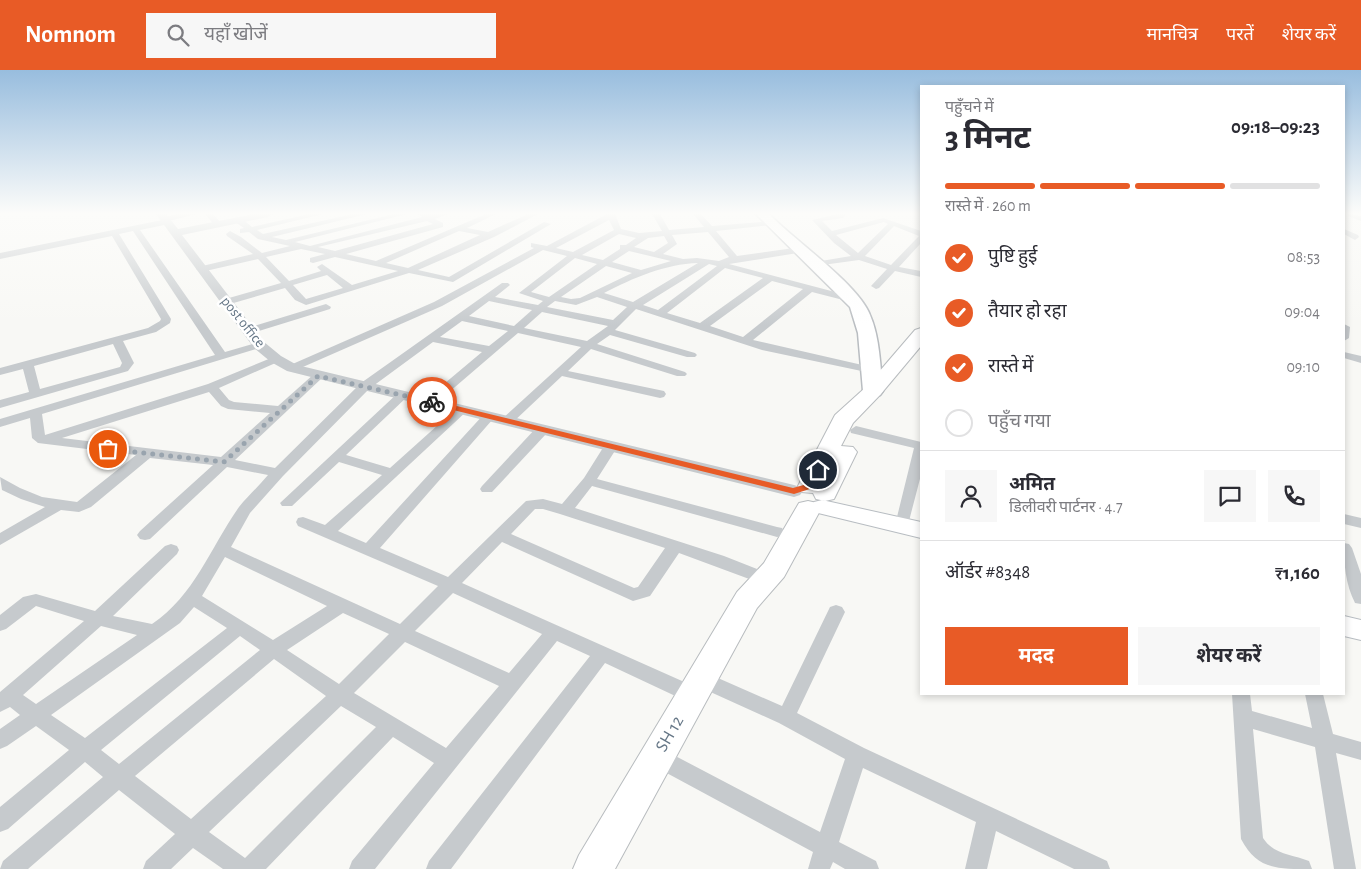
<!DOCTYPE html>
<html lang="hi">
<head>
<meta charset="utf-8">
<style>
  body { margin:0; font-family:"Alegreya Sans","Noto Sans Devanagari",sans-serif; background:#f7f7f7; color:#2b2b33; height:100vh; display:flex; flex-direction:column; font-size:19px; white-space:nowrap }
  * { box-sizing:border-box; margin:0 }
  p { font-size:16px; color:#7c7c81 }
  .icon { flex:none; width:28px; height:28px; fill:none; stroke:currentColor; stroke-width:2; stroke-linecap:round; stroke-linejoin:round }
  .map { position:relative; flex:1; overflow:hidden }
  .sheet { position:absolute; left:920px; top:15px; width:425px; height:610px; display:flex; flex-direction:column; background:#fff; border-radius:0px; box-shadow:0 2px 8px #0003 }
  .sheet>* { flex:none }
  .pin { position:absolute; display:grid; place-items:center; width:42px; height:42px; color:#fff; margin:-21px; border:2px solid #fff; border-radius:50%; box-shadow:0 1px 5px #0007 }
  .courier { position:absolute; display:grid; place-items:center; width:50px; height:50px; margin:-25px; border:4px solid #e85b26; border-radius:50%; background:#fff; color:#222; box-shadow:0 1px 6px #0007 }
  .overview em { font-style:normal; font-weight:700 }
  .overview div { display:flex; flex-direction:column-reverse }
  .overview { display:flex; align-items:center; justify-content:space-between; height:85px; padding:0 25px }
  h1 { font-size:32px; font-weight:700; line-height:38px }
  .bar { display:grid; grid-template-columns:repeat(4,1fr); gap:8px 5px; align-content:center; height:60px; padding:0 25px }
  .bar i { height:6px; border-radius:4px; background:#e1e1e2 }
  .bar .on { background:#e85b26 }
  .bar p { grid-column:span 4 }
  .line { display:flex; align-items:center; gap:12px; padding:0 25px; border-top:1px solid #e1e1e2 }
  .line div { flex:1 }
  .round { display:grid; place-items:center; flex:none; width:52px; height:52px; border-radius:0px; background:#f7f7f7 }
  ol { padding:0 25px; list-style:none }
  li { display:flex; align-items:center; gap:15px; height:55px }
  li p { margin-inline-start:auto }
  li .icon { padding:5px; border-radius:50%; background:#e85b26; color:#fff; stroke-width:4 }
  li:last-child { color:#7c7c81 }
  li i { width:28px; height:28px; border:2px solid #e1e1e2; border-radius:50% }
  .action { display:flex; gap:10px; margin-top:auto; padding:10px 25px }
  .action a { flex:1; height:58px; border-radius:0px; background:#e85b26; color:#fff; font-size:20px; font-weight:700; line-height:58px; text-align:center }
  .action a+a { background:#f7f7f7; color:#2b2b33 }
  header { display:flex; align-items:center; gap:30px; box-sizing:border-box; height:70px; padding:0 25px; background:#e85b26; color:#fff }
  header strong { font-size:24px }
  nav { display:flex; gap:28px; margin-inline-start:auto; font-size:18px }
  .search { width:350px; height:45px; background:#f7f7f7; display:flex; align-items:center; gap:12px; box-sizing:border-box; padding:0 18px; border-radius:0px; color:#7c7c81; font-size:19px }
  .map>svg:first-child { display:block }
</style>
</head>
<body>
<header>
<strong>Nomnom</strong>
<div class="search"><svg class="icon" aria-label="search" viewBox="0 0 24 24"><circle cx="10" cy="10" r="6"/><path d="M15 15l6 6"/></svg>यहाँ खोजें</div>
<nav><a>मानचित्र</a><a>परतें</a><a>शेयर करें</a></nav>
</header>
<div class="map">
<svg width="1361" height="799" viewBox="0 0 1361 799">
  <rect width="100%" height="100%" fill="#f8f8f5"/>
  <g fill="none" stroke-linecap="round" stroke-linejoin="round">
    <defs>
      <g id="secondary">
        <polygon points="822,430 921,452 921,468 814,442 811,437 814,432"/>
        <polygon points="1344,546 1361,550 1361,570 1344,566"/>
      </g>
      <path id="primary" d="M756,144H769C794,170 858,214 870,245C880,268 880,296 883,321L880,325L873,327L866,325L863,321L858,263L850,237Z"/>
      <g id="trunk">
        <polygon points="921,258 921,276 880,325 853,353 841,376 853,377 857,382 834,429 825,431 816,429 813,423 801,422 798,416 835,345 866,317 915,260"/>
        <polygon points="808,431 817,433 821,439 784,507 757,538 615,799 573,799 579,785 737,522 764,493 799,433"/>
      </g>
    </defs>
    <!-- secondary casing -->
    <use href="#secondary" stroke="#b8bdc2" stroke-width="2"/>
    <!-- primary casing -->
    <use href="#primary" stroke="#b9bdc1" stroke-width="3"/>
    <!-- trunk casing -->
    <use href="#trunk" stroke="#b8bcbf" stroke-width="2"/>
    <!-- minor -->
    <g fill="#c6cacd" fill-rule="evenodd">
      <path d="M180,144H196L169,151V154L140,160L225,282L259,272L264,275L263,277L42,344L45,365L208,314L276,286L280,287L282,289L280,291L219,318L229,330L234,332L278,336L314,304H322L324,306L322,308L235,390L275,398L361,313L502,213H508L510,215L495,227L538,235L543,231L519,223L567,186L543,180L442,236L296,300H288L286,298L288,296L434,232L534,178L531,177V173L547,176L607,144H615L621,159L639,163L662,161L652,144H660L669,160L704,157L693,144H701L712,156L773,151L774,153L770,155L716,161L737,186L801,177L804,178V182L729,194L854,227L856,229L851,232L812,222L753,270L871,297L877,300L871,303L762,280L636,239L615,260L695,283L697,285L695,287H687L610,265L597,274L685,302L687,304L685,306H677L591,279L568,301L664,321L666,324L664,327L660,328L562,306L511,354H503L501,351L503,348L581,277L518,263L434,335L430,336L424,332L426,329L482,282L433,272L369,319L283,406L250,443L231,477L400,554L438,516L298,456L296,452L298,448L303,447L325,455L382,405L339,392L292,436H282L280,433L399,322L403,321L409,325L346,385L390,398L458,337L462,336L468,340L338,461L366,473L485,343H493L495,346L493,349L380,478L448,507L526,431L543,429L562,434L584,408L606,373H616L618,376L597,409L777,457L782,458L785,462L782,466L777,467L592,416L575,438L724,486L772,505L774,509L772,513L766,515L760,513L679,483L650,526L633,531L502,472L462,513L700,619L702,625L700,631L693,633L686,631L605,593L451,799H426L429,791L590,586L557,571L375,799H349L352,791L434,693L393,667L266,799H223L193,778L171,799H143L146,791L175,764L119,720L28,799H0L3,791L103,707L85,692L8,759L0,762V737L69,680L36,656L7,676L0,679V659L20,645L10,637L0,642V622L84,551L36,536L6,559L0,561V545L23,527L36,524L95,541L165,476L171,474L177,476L179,480L177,484L113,546L152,554C195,525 210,478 239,437C248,426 259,416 268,405L227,397L150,469L145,470L140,469L137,465L140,461L213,395L150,388L91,437L79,442L61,440L0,475V463L45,437L21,429L2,420L0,407L20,418L42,427L77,432L136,385L38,373L32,368L30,348L0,357V349L215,285L133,161L119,164L171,249L170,253L156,262L123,271L134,293L128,301L0,338V330L29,322L23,299L0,305V298L148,258L160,251L161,249L112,166L0,189V183L162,150V147ZM609,150L614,160L573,182L556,178ZM708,162L729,187L719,191L697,188L683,189L663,184L677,174L672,165ZM619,164L636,168L626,175H620V179L603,190L582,185ZM664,166L668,173L654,182L634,177L648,168ZM629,181L671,191L641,200L612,192ZM575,188L597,194L549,227L531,222ZM698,193L633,232L604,223C633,208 665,194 698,193ZM709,194L717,196L658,240L643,235ZM606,196L632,203L580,228L571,229L561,227ZM725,198L763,208L700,253L667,243ZM772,211L803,219L743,267L710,256ZM597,227L627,237L613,250L547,237L555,231L576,235ZM489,231L532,240L514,256L469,246ZM542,242L608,256L587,271L524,258ZM462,251L508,261L489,276L440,267ZM113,274L122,293L120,297L40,319L34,296ZM209,322L221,336L228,339L270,343L221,387L62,368ZM535,439H543L560,444L665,478L638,517L634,518L511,464ZM225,487L327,536L273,570L202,526ZM453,523L542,564L509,603L415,561ZM194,537L227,558L85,668L51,645L180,553ZM343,543L389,564L339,614L287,580ZM101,556L137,565L36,634L23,625ZM240,566L260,580L119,694L101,680ZM405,572L499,616L446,678L354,623ZM274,589L326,626L191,749L135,706ZM341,636L376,657L245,788L209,762Z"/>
      <polygon points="205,144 213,144 222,154 215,156"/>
      <path d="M309,144H323L257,160L263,164L353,144H367L272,167L286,170L394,144H407L295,172L310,176L422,147L418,144H448L435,149L443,153V157L346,184L376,191L486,144H496L467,158L488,162L528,144H538L494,167L418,200L449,207L544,152L551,154L453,212L409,203L306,235L295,230L285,218L230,234H222V230L281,213L258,189L201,202L196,199L198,197L253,184L227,166L226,164L230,161L241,167L262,183L290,176L258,169L249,162L240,163V159L244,158L235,152V148H241L252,157ZM427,151L433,154L335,181L318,177ZM459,161L480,165L408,198L386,193ZM301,179L325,184L310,188V192L313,193L335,187L398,201L352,215L322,194L317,197L321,201L289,211L266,187ZM327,205L343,218L306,229L293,215Z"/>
      <path d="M838,144H846L843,148L822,151L832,161L883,148L921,161V173L899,197L921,201V207L895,201L879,218L876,219L871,216L887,199L859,190L815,196V192L851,186L834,173L812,150ZM884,152L888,154L858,183L836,165ZM894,156L919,166L891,195L865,186Z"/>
      <polygon points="1347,144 1361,146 1361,151 1348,146"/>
      <polygon points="1344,159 1358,165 1359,167 1355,170 1344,164"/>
      <polygon points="326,234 331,237 330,239 252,263 248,264 243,261 244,259"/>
      <polygon points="1344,254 1350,257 1349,268 1344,271"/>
      <polygon points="1344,282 1361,286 1361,293 1344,288"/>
      <polygon points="542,356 548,360 547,363 492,422 482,422 480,419 482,416 537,357"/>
      <polygon points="856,356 921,372 921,405 909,451 899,451 897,447 914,378 851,363 850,360"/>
      <polygon points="1344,444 1361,448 1361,458 1344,454"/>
      <path d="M1344,473L1349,474L1352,478L1361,504V534L1355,533C1345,513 1344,494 1344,473Z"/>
      <polygon points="836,535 842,537 845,542 797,643 864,678 1107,791 1110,799 1074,799 996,761 987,799 965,799 976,752 863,698 839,772 876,791 879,799 845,799 833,792 830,799 808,799 813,782 650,694 647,687 650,680 657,678 664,680 820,762 845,689 779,653 695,615 693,609 695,603 702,601 782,636 830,537"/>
      <path d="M1232,624H1250L1252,641L1312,658L1305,624H1323L1333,664L1361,672V690L1336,683L1356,799H1334L1315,677L1253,659L1263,768C1274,785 1292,784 1309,791L1312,799C1275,799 1257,799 1241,769Z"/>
    </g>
    <!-- tertiary -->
    <polygon fill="#c6cacd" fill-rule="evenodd" points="156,144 166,144 178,159 254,144 273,144 268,147 182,165 264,272 281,286 297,295 794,415 800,417 803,421 800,425 794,427 287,301 271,292 254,278"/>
    <!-- secondary -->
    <use href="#secondary" fill="#fff" fill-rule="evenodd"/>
    <!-- primary -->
    <use href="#primary" fill="#fff" fill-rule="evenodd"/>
    <!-- trunk -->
    <use href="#trunk" fill="#fff" fill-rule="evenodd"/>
  </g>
  <!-- sky -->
  <linearGradient id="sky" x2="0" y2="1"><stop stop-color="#98bdde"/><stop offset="0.56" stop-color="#fcfcfa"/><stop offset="1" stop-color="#fcfcfa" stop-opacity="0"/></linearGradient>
  <rect width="1361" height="256" fill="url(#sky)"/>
  <!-- route -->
  <polygon fill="#e85b26" points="432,330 793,418 807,414 815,398 822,400 813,418 794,424 429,334 429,331"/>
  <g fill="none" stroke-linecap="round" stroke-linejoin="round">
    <!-- done -->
    <polyline stroke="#99a4ae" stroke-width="5" stroke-dasharray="0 9" points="108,379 224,392 318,306 432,332"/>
  </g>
  <g text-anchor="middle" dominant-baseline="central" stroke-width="5" stroke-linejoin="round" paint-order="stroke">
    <!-- street labels -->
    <g font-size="15" fill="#667787" stroke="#fff">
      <text transform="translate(243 252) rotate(51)">post office</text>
    </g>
    <!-- near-street labels -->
    <g font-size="18" fill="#667787" stroke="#fff">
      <text transform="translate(670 664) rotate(-60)">SH 12</text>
    </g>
  </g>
</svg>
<div class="pin" style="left:108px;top:379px;background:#ea580c"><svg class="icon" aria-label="bag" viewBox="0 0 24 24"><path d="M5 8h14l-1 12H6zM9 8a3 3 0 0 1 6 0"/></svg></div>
<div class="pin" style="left:818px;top:400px;background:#1f2937"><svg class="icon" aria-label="home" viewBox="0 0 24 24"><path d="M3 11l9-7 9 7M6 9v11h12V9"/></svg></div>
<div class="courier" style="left:432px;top:332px"><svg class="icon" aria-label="bike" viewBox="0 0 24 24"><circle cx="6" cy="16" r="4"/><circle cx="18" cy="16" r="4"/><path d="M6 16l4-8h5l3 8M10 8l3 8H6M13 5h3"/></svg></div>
<section class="sheet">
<div class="overview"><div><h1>3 मिनट</h1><p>पहुँचने में</p></div><em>09:18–09:23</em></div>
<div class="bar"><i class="on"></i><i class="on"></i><i class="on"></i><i></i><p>रास्ते में · 260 m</p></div>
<ol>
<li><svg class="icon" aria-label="check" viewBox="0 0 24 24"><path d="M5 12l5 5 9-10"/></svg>पुष्टि हुई<p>08:53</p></li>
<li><svg class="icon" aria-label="check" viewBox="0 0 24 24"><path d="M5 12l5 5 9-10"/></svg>तैयार हो रहा<p>09:04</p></li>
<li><svg class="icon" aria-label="check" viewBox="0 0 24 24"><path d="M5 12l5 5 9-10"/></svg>रास्ते में<p>09:10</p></li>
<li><i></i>पहुँच गया</li>
</ol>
<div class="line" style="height:90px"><a class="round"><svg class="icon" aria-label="person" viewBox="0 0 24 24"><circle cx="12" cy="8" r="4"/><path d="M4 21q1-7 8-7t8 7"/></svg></a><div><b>अमित</b><p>डिलीवरी पार्टनर · 4.7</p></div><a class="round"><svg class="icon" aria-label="chat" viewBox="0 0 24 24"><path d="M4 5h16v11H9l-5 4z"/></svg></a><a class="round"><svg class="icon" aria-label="phone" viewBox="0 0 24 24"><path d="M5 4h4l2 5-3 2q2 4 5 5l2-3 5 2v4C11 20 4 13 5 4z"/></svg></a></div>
<div class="line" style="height:65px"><div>ऑर्डर #8348</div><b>₹1,160</b></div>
<div class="action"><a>मदद</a><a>शेयर करें</a></div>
</section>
</div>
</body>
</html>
